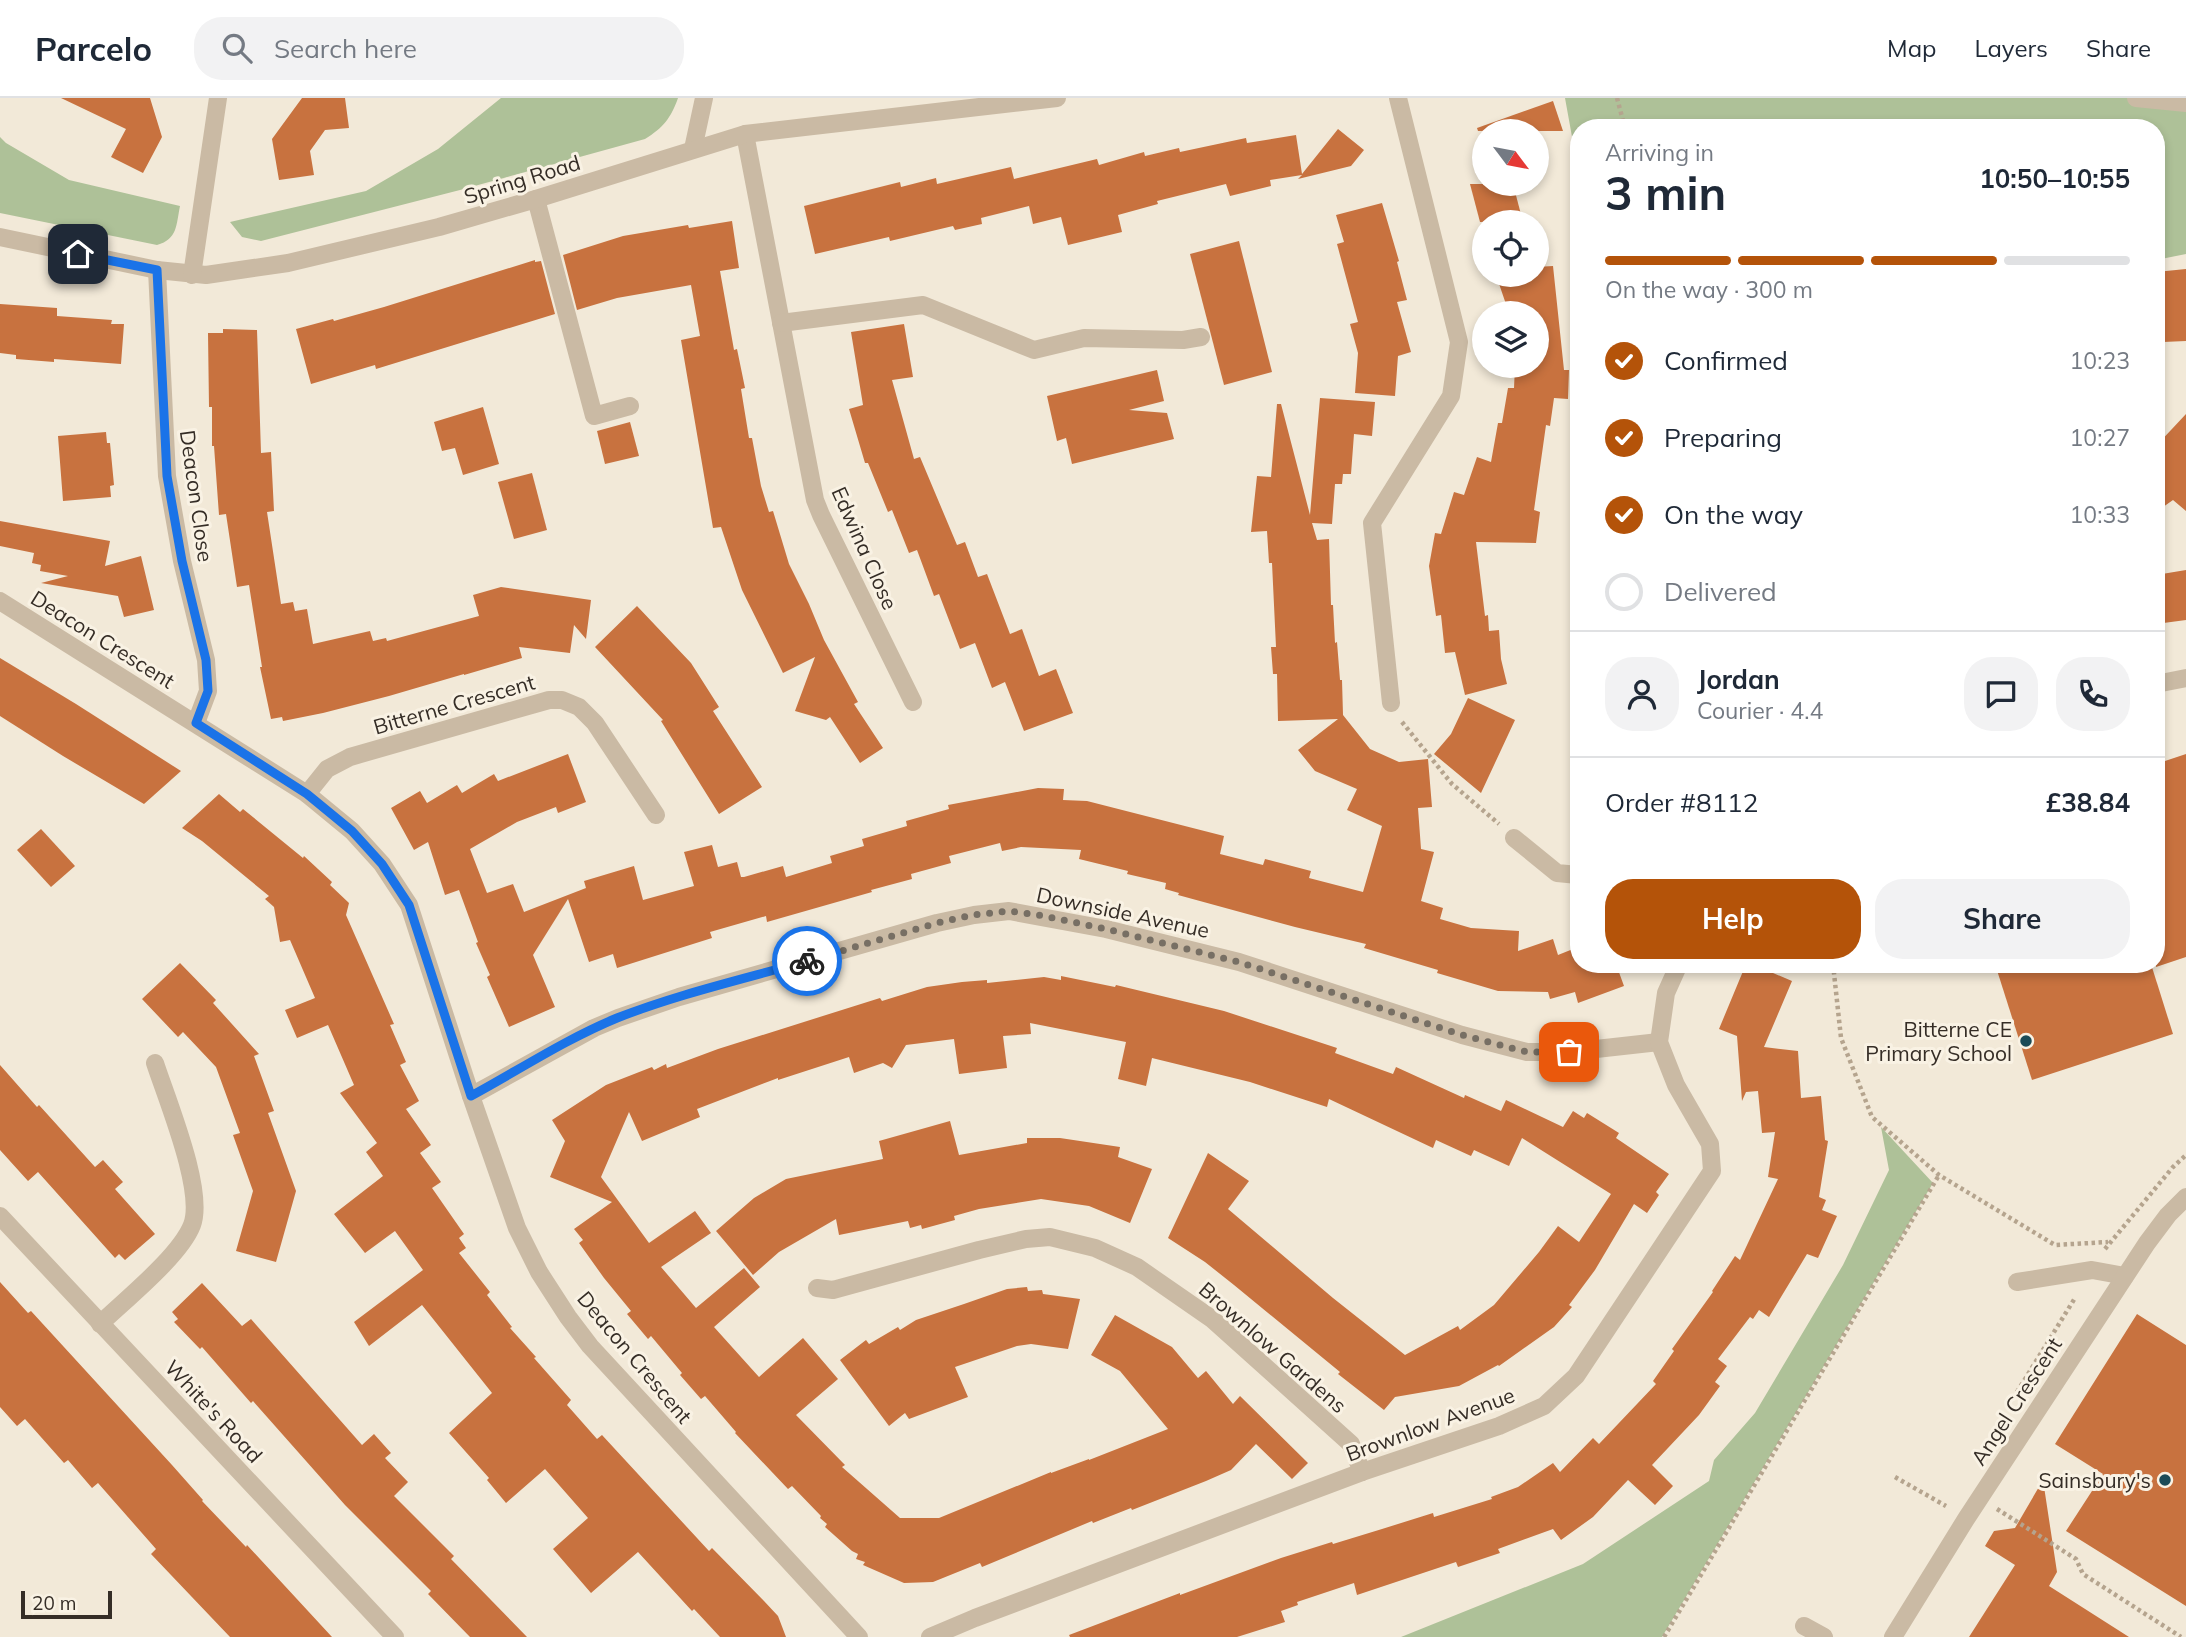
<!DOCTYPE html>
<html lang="en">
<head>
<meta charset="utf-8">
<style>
  body { margin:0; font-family:Mulish,sans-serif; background:#f2f2f3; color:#1f2937; height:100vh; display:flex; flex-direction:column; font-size:26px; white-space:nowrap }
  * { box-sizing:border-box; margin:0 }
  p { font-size:23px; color:#747a83 }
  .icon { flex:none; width:38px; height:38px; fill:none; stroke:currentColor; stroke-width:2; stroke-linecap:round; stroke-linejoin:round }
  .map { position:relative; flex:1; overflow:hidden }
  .details { position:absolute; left:1570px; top:21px; width:595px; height:854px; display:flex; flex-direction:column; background:#fff; border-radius:28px; box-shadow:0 4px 10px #0003 }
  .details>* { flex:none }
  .needle { width:46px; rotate:122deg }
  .fabs { position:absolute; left:1472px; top:21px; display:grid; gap:14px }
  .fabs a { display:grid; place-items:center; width:77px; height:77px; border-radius:50%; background:#fff; box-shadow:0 4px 10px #0003; font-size:35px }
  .scale { position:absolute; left:21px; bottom:18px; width:91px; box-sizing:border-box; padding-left:7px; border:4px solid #352d26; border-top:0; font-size:19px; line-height:24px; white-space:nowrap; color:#352d26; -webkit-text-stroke:5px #f9f2e4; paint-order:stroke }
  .pin { position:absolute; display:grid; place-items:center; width:60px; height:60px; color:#fff; margin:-30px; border-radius:14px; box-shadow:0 4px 10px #0006 }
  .courier { position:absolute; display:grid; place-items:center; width:70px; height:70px; margin:-35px; border:5px solid #1a73e8; border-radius:50%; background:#fff; color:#222; box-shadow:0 2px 9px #0007 }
  .summary em { font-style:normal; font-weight:700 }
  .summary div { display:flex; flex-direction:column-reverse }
  .summary { display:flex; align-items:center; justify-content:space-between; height:119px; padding:0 35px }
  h1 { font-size:46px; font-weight:700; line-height:52px }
  .bar { display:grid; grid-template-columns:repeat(4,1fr); gap:10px 7px; align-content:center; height:84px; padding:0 35px }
  .bar i { height:9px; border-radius:5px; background:#e0e1e3 }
  .bar .current { background:#b45309 }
  .bar p { grid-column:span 4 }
  .line { display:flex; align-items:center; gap:18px; padding:0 35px; border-top:2px solid #e0e1e3 }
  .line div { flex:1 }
  .round { display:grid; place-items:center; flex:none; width:74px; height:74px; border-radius:28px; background:#f2f2f3 }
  ol { padding:0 35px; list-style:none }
  li { display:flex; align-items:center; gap:21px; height:77px }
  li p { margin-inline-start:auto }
  li .icon { padding:7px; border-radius:50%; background:#b45309; color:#fff; stroke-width:4 }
  li:last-child { color:#747a83 }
  li i { width:38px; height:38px; border:4px solid #e0e1e3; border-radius:50% }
  .primary-button { display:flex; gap:14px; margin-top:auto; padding:14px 35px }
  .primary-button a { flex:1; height:80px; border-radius:28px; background:#b45309; color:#fff; font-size:28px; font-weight:700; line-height:80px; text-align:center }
  .primary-button a+a { background:#f2f2f3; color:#1f2937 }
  header { display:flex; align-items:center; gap:42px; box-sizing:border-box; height:98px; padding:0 35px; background:#fff; border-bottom:2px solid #e0e1e3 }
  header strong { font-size:33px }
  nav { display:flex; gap:38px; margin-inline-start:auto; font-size:24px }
  .search { width:490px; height:63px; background:#f2f2f3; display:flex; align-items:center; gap:18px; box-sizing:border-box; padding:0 24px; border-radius:28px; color:#747a83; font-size:26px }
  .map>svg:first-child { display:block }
</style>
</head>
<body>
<header>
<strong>Parcelo</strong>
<div class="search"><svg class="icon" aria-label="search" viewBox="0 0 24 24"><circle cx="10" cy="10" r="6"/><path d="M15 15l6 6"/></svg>Search here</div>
<nav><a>Map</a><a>Layers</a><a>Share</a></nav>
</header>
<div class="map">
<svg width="2186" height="1539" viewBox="0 0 2186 1539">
  <rect width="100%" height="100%" fill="#f2e9d8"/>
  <!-- green -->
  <g fill="#aec198">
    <path d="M501,0H678C671,20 663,30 645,41L460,92L261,143L242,139L230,124L366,93L438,51Z"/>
    <polygon points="1565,0 2186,0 2186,156 2156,162 2156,30 1578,30 1578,72"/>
    <path d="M0,39L6,45L69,82L180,108C176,127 178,141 157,147L0,115Z"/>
    <polygon points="1881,1029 1933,1085 1662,1539 1401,1539 1583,1466 1709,1383 1714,1362 1755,1315 1843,1167 1889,1072"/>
  </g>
  <!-- building -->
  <g fill="#c8723f">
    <polygon points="61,0 150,0 162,39 143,75 111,59 126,31"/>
    <polygon points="302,0 345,0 349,30 325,32 310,53 314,77 279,82 272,41"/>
    <polygon points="1553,3 1563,33 1478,33 1477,30"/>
    <polygon points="1338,31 1364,52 1351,68 1298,81 1302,77 1270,82 1271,88 1230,98 1226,86 1157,103 1158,106 1118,117 1122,134 1068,147 1061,119 1033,126 1029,108 981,120 982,126 955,132 953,128 890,143 889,139 815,156 804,108 900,84 901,89 936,80 937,86 1011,69 1014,81 1097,61 1099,67 1144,54 1145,58 1179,50 1180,54 1246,40 1247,45 1296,37 1302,76"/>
    <polygon points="1470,86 1513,86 1523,124 1480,124"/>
    <polygon points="1382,105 1399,163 1397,164 1407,202 1397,204 1411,254 1398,258 1395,298 1355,295 1358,255 1350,226 1358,224 1337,146 1344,144 1336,117"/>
    <polygon points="732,123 739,170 720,173 734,252 737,251 745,290 741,291 749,340 752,340 761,388 769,414 773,413 789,466 809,506 824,542 858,604 854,606 883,650 860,665 830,619 826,622 795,613 815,559 783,575 742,492 721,429 713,430 681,242 700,238 691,187 617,200 577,212 563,157 623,138 688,127 689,130"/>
    <polygon points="1239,143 1272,274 1224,287 1190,156"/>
    <polygon points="535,162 535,164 541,163 555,216 376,271 375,267 311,286 296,231 333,221 334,223 384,209"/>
    <polygon points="1553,168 1564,272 1569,272 1568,301 1554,300 1550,328 1546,327 1534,412 1540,414 1536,445 1476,444 1485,518 1488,517 1489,533 1499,532 1501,561 1507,586 1465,597 1455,554 1445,555 1441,517 1436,518 1429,468 1435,435 1441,436 1454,394 1464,397 1477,359 1491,364 1498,325 1502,325 1508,290 1514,290 1515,268 1536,268 1536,215 1509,215 1496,177 1536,177 1536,169"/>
    <polygon points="2186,171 2186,243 2163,244 2162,205 2158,205 2156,174"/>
    <polygon points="0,206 57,210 57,218 112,222 111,226 124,226 121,266 54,261 54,264 16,261 16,257 0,255"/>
    <polygon points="904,226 913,279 892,282 914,361 920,359 957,447 965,444 978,479 987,476 1010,536 1022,531 1039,578 1056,571 1073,615 1024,633 1005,584 992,590 975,545 960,551 939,496 934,498 917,452 909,455 892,412 888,414 868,365 865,365 849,311 863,307 851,234"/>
    <polygon points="223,231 257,232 261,355 271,354 274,413 267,414 281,506 293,504 295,513 307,511 313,546 370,533 373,543 386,540 387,543 479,518 473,497 501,489 591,502 586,541 574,527 570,555 519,549 522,560 464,577 464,576 389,598 323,615 283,623 282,619 271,621 260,569 262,569 249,487 237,489 226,416 219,417 214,348 212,348 212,309 209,309 208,235 223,235"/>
    <polygon points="1157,272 1164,303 1129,312 1167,315 1174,341 1072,366 1066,340 1057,343 1047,298"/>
    <polygon points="1320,300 1375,304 1372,338 1354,336 1351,376 1343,376 1342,386 1335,386 1332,426 1312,425 1317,442 1329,441 1331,507 1333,507 1335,545 1337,544 1340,582 1342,582 1343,617 1370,651 1399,664 1428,661 1432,709 1418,710 1421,751 1434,754 1421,803 1443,810 1440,821 1471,830 1519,833 1518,853 1553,841 1558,857 1578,849 1578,866 1616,866 1624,888 1578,905 1575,894 1550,901 1548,894 1498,893 1437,875 1438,872 1364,850 1366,846 1295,829 1178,797 1179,795 1165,791 1166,785 1127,776 1128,773 1079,761 1081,752 1021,749 1002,753 1000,745 949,758 951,765 911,776 912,781 871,792 872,794 767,824 766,818 710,834 712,840 617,870 613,856 589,864 568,801 533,857 555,909 509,929 487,879 490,877 476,845 478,844 459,792 445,797 428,744 414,752 391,710 420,693 427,705 457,687 462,695 494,676 498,683 568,656 586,704 558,715 556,709 517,724 470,751 487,795 513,786 524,814 586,790 584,783 634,768 643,802 694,788 684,754 712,747 718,769 737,764 741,779 744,779 783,768 786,779 832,765 830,758 864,748 862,741 907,728 906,723 949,711 948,707 1038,690 1064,691 1063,702 1087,703 1224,738 1220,756 1263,767 1265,761 1311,773 1309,780 1363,794 1382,728 1347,712 1357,691 1315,673 1298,652 1338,621 1278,623 1277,576 1273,576 1271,549 1276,549 1272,465 1269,465 1267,433 1251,434 1257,378 1271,379 1277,306 1281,306 1310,417"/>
    <polygon points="483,309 499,366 463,377 455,350 442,353 434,324"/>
    <polygon points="2186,316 2186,413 2173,402 2156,414 2156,348"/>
    <polygon points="630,324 639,358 605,366 597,333"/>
    <polygon points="106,334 107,345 110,345 114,387 110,388 111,399 63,403 58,338"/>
    <polygon points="532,375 547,432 514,441 498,384"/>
    <polygon points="0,423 110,443 105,468 141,458 154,512 124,519 118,498 41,485 68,478 40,473 41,467 32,465 34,455 0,448"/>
    <polygon points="2186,472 2186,522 2156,526 2156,477"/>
    <polygon points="637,508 691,565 719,609 713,613 762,689 719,716 661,623 663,622 595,549"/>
    <polygon points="0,560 76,606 181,673 144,706 63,658 0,618"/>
    <polygon points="1468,600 1515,622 1481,695 1434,656 1451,636"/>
    <polygon points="2186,656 2186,859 2156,869 2156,666"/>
    <polygon points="219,696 240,714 243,711 303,760 304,758 332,784 330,787 349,805 346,817 394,926 390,927 406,964 400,967 419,1003 406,1011 431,1047 420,1055 441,1084 432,1090 464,1136 459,1140 466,1150 459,1155 490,1194 487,1197 512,1229 510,1230 536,1259 534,1260 571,1302 567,1307 597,1341 602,1337 709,1453 712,1450 764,1503 778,1518 786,1539 720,1539 694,1511 692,1513 638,1454 591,1495 553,1451 588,1420 545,1371 506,1405 487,1382 489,1380 449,1335 492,1295 422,1207 369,1248 354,1224 423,1172 395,1133 365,1155 334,1116 383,1078 366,1054 377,1045 340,995 354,987 328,927 297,940 285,912 315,900 290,842 280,844 274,809 265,801 269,798 202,743 182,730"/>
    <polygon points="41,731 75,768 51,789 17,752"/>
    <polygon points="180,865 216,902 213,905 259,956 254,958 274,1013 268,1015 296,1093 276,1164 236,1153 253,1093 233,1037 240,1035 216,969 183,934 178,939 142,901"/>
    <polygon points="1746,866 1752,866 1792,883 1764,949 1798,953 1801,1000 1821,998 1825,1042 1828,1043 1819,1099 1826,1102 1822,1112 1837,1118 1818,1160 1807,1156 1769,1219 1759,1212 1753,1221 1750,1219 1718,1261 1727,1268 1715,1284 1720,1288 1699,1317 1652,1367 1673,1388 1655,1407 1628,1382 1593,1419 1561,1442 1553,1431 1498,1451 1500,1455 1458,1469 1456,1464 1357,1497 1354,1485 1297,1504 1298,1507 1281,1513 1285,1524 1237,1539 1070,1539 1069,1537 1180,1495 1180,1497 1281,1460 1332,1444 1333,1446 1382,1431 1433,1415 1434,1419 1492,1401 1491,1399 1518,1389 1553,1365 1560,1374 1593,1340 1599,1346 1656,1286 1653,1283 1674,1253 1672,1251 1713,1194 1712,1193 1735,1158 1740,1162 1778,1081 1768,1079 1775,1034 1762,1035 1758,993 1746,994 1742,1003 1737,938 1719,931"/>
    <polygon points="1995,866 2151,866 2173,936 2032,982"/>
    <polygon points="1061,878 1115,889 1116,887 1224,913 1337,950 1335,955 1393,976 1396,969 1464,1000 1465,997 1501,1013 1506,1002 1563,1029 1573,1013 1584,1020 1587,1015 1619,1035 1616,1040 1669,1076 1656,1094 1659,1097 1647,1115 1634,1106 1595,1172 1569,1207 1572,1209 1554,1229 1499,1268 1498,1267 1459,1288 1395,1299 1384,1312 1338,1276 1340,1274 1234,1187 1205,1164 1168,1140 1208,1055 1249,1083 1228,1111 1333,1200 1405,1257 1458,1228 1460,1232 1494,1207 1539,1154 1558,1128 1579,1144 1611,1096 1522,1040 1509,1068 1474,1052 1471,1058 1436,1042 1433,1050 1329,1001 1327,1009 1250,984 1152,960 1146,988 1118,981 1126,944 1030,925 1031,936 1003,938 1007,970 959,976 954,941 906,947 892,970 883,965 854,975 849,959 778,982 778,980 697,1011 700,1019 642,1043 629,1014 601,1079 649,1145 695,1113 711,1135 661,1169 696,1210 744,1170 760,1189 714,1229 759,1279 803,1240 838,1281 796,1317 845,1367 842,1369 900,1420 939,1420 1051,1374 1051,1375 1089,1361 1089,1362 1168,1331 1120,1273 1091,1257 1115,1217 1172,1249 1198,1280 1206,1273 1233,1306 1240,1298 1308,1365 1292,1381 1256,1346 1231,1372 1206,1383 1132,1412 1131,1410 1093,1425 1092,1423 982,1469 980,1465 933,1484 904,1485 863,1467 865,1464 856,1461 858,1456 852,1453 825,1429 827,1426 820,1420 821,1418 792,1388 788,1391 735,1335 736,1334 705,1298 701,1301 680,1277 682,1275 651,1238 648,1241 627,1216 631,1213 604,1180 579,1145 583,1142 574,1131 612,1104 550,1079 565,1043 552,1022 606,987 652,969 654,972 666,966 667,970 718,951 880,900 882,903 927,889 962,884 987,882 987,885 1044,879 1061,882"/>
    <polygon points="0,967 37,1009 39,1007 95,1069 103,1062 123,1084 115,1091 155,1136 125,1162 119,1156 115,1160 38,1074 28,1083 0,1052"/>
    <polygon points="950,1023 959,1057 1027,1045 1027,1040 1060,1040 1120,1049 1118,1059 1152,1071 1130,1125 1089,1108 1041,1101 979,1111 954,1118 955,1122 922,1131 921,1127 910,1130 908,1123 839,1137 836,1121 779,1154 753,1177 716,1133 754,1100 786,1081 883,1061 879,1043"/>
    <polygon points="0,1184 28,1215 31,1213 172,1367 203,1402 202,1403 246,1449 247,1447 332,1539 230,1539 151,1456 156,1451 98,1385 92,1390 68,1362 64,1365 25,1321 17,1328 0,1309"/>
    <polygon points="202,1185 242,1228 251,1221 362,1347 374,1336 391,1355 385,1360 408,1384 394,1398 454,1458 451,1461 527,1539 470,1539 428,1496 431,1493 345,1407 253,1303 251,1305 202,1249 200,1251 174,1224 178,1221 172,1214"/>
    <polygon points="1027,1189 1028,1193 1042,1192 1043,1196 1080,1201 1068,1251 1031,1246 1017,1248 955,1269 968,1299 909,1321 905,1315 889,1328 840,1262 866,1242 869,1246 898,1229 900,1232 916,1222 964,1206 1007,1191"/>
    <polygon points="2137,1216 2186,1247 2186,1508 2066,1433 2103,1376 2055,1346"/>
    <polygon points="2043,1382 2057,1474 2049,1488 2129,1539 1969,1539 2015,1467 1985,1448 1994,1433 2015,1430"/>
  </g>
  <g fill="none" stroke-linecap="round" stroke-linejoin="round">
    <!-- path -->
    <g stroke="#b5a48e" stroke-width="4.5" stroke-dasharray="3.5 3.5" stroke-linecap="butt">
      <polyline points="1617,0 1625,30"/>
      <polyline points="1402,624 1452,686 1499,726"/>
      <polyline points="1833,866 1841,940 1872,1019 1939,1077 2055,1147 2108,1144"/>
      <polyline points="2105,1151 2173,1069 2186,1057"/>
      <polyline points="2017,1294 2075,1200"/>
      <polyline points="1895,1379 1946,1408"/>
      <polyline points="1997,1411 2076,1461 2083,1476 2181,1539"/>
      <polyline points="1664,1539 1939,1077"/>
    </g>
    <!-- minor -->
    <g stroke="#cabaa4" stroke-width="18">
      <polyline points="2136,0 2186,5"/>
      <polyline points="745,36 815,402 821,417 913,604"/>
      <polyline points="693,51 704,0"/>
      <polyline points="536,101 594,318 630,308"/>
      <polyline points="0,139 157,172 206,177 288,165 439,129 536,101 745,36 1057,0"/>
      <polyline points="157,172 167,378 182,463 206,562 208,593 196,625"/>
      <polyline points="192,177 218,0"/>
      <polyline points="781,225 923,207 1034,252 1084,240 1183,242 1201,239"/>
      <polyline points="0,503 307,696 352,733 382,766 409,807 471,998 517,1130 539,1174 568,1219 590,1248 859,1539"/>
      <polyline points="2156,586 2186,580"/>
      <polyline points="1391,605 1372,425 1451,298 1459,244 1398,0"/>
      <polyline points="307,696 327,671 350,659 549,602 562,602 579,609 595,625 656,717"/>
      <polyline points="1514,740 1557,775 1578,777"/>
      <polyline points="471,998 594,930 618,920 679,899 937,825 974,817 1009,813 1106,831 1239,864 1462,937 1527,954 1569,954 1659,944"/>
      <polyline points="0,1118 395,1539"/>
      <polyline points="2017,1184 2092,1172 2125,1178"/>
      <polyline points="817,1190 833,1192 979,1152 1026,1141 1050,1139 1095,1150 1137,1169 1212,1221 1351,1346 1362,1374"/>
      <path d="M100,1226C125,1202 180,1158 192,1127C205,1093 167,1002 155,965"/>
      <polyline points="1804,1528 1824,1539"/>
      <polyline points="930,1539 975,1520 1362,1374 1499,1328 1544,1308 1576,1278 1712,1073 1710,1046 1676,987 1659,944 1666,895 1679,866"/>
      <polyline points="1893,1539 1966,1421 2147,1145 2168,1117 2186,1099"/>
    </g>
  </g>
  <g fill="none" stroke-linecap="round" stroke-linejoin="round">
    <!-- done -->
    <polyline stroke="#776f64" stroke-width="7" stroke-dasharray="0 12.6" points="807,863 937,825 973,817 1009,813 1044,818 1106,831 1239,864 1462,937 1527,954 1569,954"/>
    <!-- route -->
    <path stroke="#1a73e8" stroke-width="9" d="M78,156L157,172L167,378L182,463L206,562L208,593L196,625L307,696L352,733L382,766L409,807L471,998C519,972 566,941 617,920C678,896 744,881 807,863"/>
  </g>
  <!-- markers -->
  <g fill="#1b4b57" stroke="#f9f2e4" stroke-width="2.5">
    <circle cx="2026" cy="943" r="7"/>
    <circle cx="2165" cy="1382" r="7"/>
  </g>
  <g text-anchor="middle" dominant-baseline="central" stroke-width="6" stroke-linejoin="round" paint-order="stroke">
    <!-- street labels -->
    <g font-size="21" fill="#352d26" stroke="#f9f2e4">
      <text transform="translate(522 81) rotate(-17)">Spring Road</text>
      <text transform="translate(197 398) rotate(82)">Deacon Close</text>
      <text transform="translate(865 450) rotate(66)">Edwina Close</text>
      <text transform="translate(103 541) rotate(32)">Deacon Crescent</text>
      <text transform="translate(454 606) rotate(-16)">Bitterne Crescent</text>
      <text transform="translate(1123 814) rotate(12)">Downside Avenue</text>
      <text transform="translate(1273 1249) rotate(41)">Brownlow Gardens</text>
      <text transform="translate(635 1259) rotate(50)">Deacon Crescent</text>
      <text transform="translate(2016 1303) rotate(-57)">Angel Crescent</text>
      <text transform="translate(214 1313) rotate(47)">White's Road</text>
      <text transform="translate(1430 1326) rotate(-20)">Brownlow Avenue</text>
    </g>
    <!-- poi labels -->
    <g font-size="21" fill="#352d26" stroke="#f9f2e4" text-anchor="end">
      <text x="2012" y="931">Bitterne CE<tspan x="2012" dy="24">Primary School</tspan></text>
      <text x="2151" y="1382">Sainsbury's</text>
    </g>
  </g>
</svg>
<div class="fabs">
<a><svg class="needle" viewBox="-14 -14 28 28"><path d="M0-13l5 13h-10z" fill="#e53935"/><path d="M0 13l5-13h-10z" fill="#747a83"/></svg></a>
<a><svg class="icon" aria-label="locate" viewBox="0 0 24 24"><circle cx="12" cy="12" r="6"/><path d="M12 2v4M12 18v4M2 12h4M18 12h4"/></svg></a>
<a><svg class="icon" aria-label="layers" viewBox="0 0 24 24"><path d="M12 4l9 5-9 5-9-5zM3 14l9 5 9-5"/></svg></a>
</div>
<div class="scale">20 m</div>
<div class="pin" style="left:1569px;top:954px;background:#ea580c"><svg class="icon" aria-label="bag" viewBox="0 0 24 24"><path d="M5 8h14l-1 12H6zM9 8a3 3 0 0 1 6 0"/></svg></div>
<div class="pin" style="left:78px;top:156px;background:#1f2937"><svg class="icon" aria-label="home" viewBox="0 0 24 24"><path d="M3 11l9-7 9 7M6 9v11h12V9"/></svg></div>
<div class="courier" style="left:807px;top:863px"><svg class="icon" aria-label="bike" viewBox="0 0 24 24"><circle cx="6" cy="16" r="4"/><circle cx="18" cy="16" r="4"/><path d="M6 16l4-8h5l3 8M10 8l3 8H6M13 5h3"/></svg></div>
<section class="details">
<div class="summary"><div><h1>3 min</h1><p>Arriving in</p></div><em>10:50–10:55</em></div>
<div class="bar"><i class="current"></i><i class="current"></i><i class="current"></i><i></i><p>On the way · 300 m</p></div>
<ol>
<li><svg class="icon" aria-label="check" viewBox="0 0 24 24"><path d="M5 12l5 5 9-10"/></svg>Confirmed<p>10:23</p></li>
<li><svg class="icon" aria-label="check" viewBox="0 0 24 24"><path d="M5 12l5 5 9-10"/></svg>Preparing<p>10:27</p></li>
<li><svg class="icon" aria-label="check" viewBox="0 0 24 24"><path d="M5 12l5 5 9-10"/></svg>On the way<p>10:33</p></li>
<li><i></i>Delivered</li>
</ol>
<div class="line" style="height:126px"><a class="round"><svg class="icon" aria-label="person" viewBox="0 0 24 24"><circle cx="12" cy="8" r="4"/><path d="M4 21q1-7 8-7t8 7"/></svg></a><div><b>Jordan</b><p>Courier · 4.4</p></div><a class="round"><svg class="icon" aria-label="chat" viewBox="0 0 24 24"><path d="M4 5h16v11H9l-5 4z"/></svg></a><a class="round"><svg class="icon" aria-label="phone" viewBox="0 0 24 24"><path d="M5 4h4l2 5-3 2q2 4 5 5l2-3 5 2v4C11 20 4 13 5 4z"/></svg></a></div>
<div class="line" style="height:91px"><div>Order #8112</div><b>£38.84</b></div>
<div class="primary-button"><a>Help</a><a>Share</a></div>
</section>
</div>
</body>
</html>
